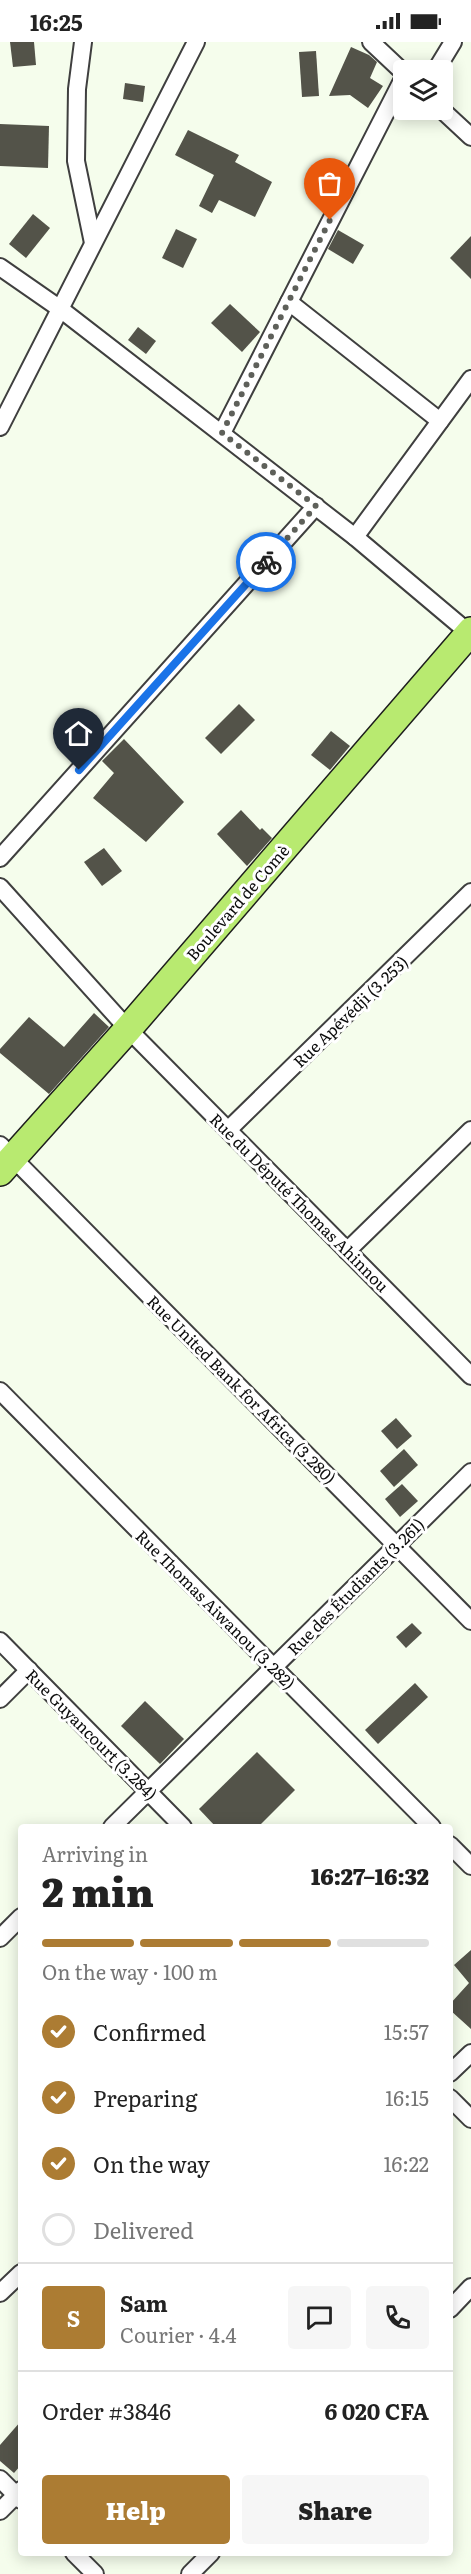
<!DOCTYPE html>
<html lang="en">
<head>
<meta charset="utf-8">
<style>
  body { margin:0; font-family:Literata,serif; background:#f6f6f6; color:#222; height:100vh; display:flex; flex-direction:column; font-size:22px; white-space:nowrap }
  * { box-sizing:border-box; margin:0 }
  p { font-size:20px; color:#767676 }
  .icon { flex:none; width:33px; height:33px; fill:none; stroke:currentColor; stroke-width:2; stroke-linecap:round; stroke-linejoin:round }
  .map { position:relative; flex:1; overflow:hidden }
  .panel { position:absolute; left:18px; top:1782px; width:435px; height:732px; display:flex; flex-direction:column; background:#fff; border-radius:6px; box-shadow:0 3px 15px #0003 }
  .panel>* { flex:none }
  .tools { position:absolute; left:393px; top:18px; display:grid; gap:12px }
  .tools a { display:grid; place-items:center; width:60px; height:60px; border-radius:6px; background:#fff; box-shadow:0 3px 15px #0003; font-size:30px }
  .pin { position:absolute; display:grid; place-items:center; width:51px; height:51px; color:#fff; margin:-62px -26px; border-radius:50% 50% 50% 0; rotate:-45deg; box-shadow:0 0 6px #0007 }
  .pin .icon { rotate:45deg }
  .courier { position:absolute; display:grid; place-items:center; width:60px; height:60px; margin:-30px; border:4px solid #1a73e8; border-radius:50%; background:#fff; color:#222; box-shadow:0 2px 8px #0007 }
  .head em { font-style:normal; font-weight:800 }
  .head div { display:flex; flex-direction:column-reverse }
  .head { display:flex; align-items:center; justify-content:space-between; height:102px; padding:0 24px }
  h1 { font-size:39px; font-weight:800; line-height:45px }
  .bar { display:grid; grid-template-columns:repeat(4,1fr); gap:9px 6px; align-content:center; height:72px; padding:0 24px }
  .bar i { height:8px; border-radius:4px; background:#e0e0e0 }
  .bar .current { background:#ac7c33 }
  .bar p { grid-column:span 4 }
  .line { display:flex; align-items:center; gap:15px; padding:0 24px; border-top:2px solid #e0e0e0 }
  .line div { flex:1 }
  .round { display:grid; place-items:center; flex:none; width:63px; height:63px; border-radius:6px; background:#f6f6f6 }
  ol { padding:0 24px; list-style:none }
  li { display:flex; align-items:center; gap:18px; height:66px }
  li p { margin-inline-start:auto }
  li .icon { padding:6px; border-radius:50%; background:#ac7c33; color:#fff; stroke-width:4 }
  li:last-child { color:#767676 }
  li i { width:33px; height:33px; border:3px solid #e0e0e0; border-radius:50% }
  .button { display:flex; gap:12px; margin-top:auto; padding:12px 24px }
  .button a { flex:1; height:69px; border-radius:6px; background:#ac7c33; color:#fff; font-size:24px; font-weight:800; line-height:69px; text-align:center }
  .button a+a { background:#f6f6f6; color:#222 }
  .status { display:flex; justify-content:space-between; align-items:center; height:42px; padding:0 30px; background:#fff; direction:ltr }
  .status svg { height:16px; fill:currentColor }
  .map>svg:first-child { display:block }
</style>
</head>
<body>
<div class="status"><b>16:25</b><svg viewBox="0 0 49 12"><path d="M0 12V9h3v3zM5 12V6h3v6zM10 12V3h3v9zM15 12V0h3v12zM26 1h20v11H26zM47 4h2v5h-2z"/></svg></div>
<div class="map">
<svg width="471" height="2532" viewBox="0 0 471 2532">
  <rect width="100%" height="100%" fill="#f5fdec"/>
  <!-- building -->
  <g fill="#535349">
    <polygon points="10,0 34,0 36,23 13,25"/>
    <polygon points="351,5 369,13 377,20 370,36 383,44 368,66 350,53 329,54"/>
    <polygon points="316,9 319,54 302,55 299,10"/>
    <polygon points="125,41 145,44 143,60 123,57"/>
    <polygon points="0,82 49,84 48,126 0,124"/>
    <polygon points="188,88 239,113 235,120 272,140 255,175 219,158 212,171 199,164 214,133 175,113"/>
    <polygon points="33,172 50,186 26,216 9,202"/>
    <polygon points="176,187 197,197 183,226 162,216"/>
    <polygon points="338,188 364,203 353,222 328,207"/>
    <polygon points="471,194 471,237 450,216"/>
    <polygon points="230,262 260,290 242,310 211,281"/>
    <polygon points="138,285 156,299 146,312 128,298"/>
    <polygon points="239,662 255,678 221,712 205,696"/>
    <polygon points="331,689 350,704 330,728 311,713"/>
    <polygon points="124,697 184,760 146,800 93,756 114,731 102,719"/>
    <polygon points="241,768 260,788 262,786 272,796 247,824 217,792"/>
    <polygon points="104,806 122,829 102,844 84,820"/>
    <polygon points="94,971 109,985 49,1052 0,1011 0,1007 29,975 64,1005"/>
    <polygon points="396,1376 412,1394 397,1407 381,1389"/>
    <polygon points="404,1407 418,1423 394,1445 380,1429"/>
    <polygon points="402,1442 418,1459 400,1475 385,1457"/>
    <polygon points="412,1581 422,1591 406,1606 396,1595"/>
    <polygon points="415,1641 428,1655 378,1702 365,1688"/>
    <polygon points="145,1659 184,1697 160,1722 121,1684"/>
    <polygon points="257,1710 295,1748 258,1785 216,1785 199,1767"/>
    <polygon points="471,1908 471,1987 450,1968 450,1962 469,1941 454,1923"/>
    <polygon points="21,2379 21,2423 14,2431 0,2419 0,2403"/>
  </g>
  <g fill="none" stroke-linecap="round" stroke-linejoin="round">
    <defs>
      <g id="street">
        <polyline points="83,0 77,47 76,119 93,201"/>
        <polyline points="371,0 404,31"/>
        <polyline points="436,28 453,0"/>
        <polyline points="442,68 471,95"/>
        <polyline points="0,225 59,266 355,495 469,591"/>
        <polyline points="289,260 440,379"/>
        <polyline points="0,385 196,0"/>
        <polyline points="222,391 404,35"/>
        <polyline points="355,495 471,337"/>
        <polyline points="0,816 316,464"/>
        <polyline points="0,845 128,987 471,1334"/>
        <polyline points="228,1088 471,850"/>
        <polyline points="0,1103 471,1579"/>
        <polyline points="347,1209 471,1088"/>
        <polyline points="0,1349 432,1785"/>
        <polyline points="0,1599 183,1785"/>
        <polyline points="0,1657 29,1628"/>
        <polyline points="112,1785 471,1430"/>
        <polyline points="450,1803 471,1824"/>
        <polyline points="0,1896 21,1875"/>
        <polyline points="450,2031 471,2011"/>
        <polyline points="450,2056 471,2077"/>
        <polyline points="0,2251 21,2231"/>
        <polyline points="450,2267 471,2245"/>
        <polyline points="0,2437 21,2458"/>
        <polyline points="0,2469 21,2448"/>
        <polyline points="74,2511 95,2532"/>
        <polyline points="190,2532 211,2511"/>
      </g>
      <polyline id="primary" points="0,1130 128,987 471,589"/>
    </defs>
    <!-- street casing -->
    <use href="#street" stroke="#3f3f3f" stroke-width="20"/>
    <!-- primary casing -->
    <use href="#primary" stroke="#1d1d1d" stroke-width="30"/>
    <!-- street -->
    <use href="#street" stroke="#fff" stroke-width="16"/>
    <!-- primary -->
    <use href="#primary" stroke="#b8ea70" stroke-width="27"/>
  </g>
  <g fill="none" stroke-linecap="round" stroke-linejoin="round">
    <!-- done -->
    <polyline stroke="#5e605a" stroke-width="6" stroke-dasharray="0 10.8" points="266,520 316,464 222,391 330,178"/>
    <!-- route -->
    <polyline stroke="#1a73e8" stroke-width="8" points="79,728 266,520"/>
  </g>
  <g text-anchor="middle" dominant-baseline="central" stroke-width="6" stroke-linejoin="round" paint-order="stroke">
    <!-- street labels -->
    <g font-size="16" fill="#0c0c0c" stroke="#fff">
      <text transform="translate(237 860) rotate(-49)">Boulevard de Comè</text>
      <text transform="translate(350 969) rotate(-44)">Rue Apévédji (3.253)</text>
      <text transform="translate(300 1160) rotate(45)">Rue du Député Thomas Ahinnou</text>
      <text transform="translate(242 1347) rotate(45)">Rue United Bank for Africa (3.280)</text>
      <text transform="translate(355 1544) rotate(-45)">Rue des Étudiants (3.261)</text>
      <text transform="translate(216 1567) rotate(45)">Rue Thomas Aiwanou (3.282)</text>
      <text transform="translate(92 1692) rotate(45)">Rue Guyancourt (3.284)</text>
    </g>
  </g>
</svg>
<div class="tools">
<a><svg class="icon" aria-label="layers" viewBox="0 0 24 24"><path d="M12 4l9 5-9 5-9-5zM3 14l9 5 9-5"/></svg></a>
</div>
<div class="pin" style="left:330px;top:178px;background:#ea580c"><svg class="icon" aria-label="bag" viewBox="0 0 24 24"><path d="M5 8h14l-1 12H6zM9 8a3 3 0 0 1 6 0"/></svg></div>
<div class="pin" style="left:79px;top:728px;background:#1f2937"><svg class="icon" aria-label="home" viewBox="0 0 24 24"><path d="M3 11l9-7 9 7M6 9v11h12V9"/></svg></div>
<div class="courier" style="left:266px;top:520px"><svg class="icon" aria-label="bike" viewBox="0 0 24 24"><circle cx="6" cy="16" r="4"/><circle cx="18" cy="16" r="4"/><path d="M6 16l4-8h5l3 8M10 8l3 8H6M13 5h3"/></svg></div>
<section class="panel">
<div class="head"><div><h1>2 min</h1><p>Arriving in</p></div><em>16:27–16:32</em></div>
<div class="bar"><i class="current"></i><i class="current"></i><i class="current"></i><i></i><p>On the way · 100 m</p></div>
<ol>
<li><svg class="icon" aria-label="check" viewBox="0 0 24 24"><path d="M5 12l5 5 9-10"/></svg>Confirmed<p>15:57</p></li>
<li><svg class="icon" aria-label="check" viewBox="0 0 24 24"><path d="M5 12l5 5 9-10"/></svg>Preparing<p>16:15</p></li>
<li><svg class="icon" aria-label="check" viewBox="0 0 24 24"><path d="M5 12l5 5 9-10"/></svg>On the way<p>16:22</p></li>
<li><i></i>Delivered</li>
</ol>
<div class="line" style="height:108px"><b class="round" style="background:#ac7c33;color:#fff">S</b><div><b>Sam</b><p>Courier · 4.4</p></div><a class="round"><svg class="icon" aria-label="chat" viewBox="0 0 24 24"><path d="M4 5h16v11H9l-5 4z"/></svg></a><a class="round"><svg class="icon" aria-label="phone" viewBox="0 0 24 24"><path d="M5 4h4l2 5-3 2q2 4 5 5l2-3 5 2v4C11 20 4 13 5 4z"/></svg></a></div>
<div class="line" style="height:78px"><div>Order #3846</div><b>6 020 CFA</b></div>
<div class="button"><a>Help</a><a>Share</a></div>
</section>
</div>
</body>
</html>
